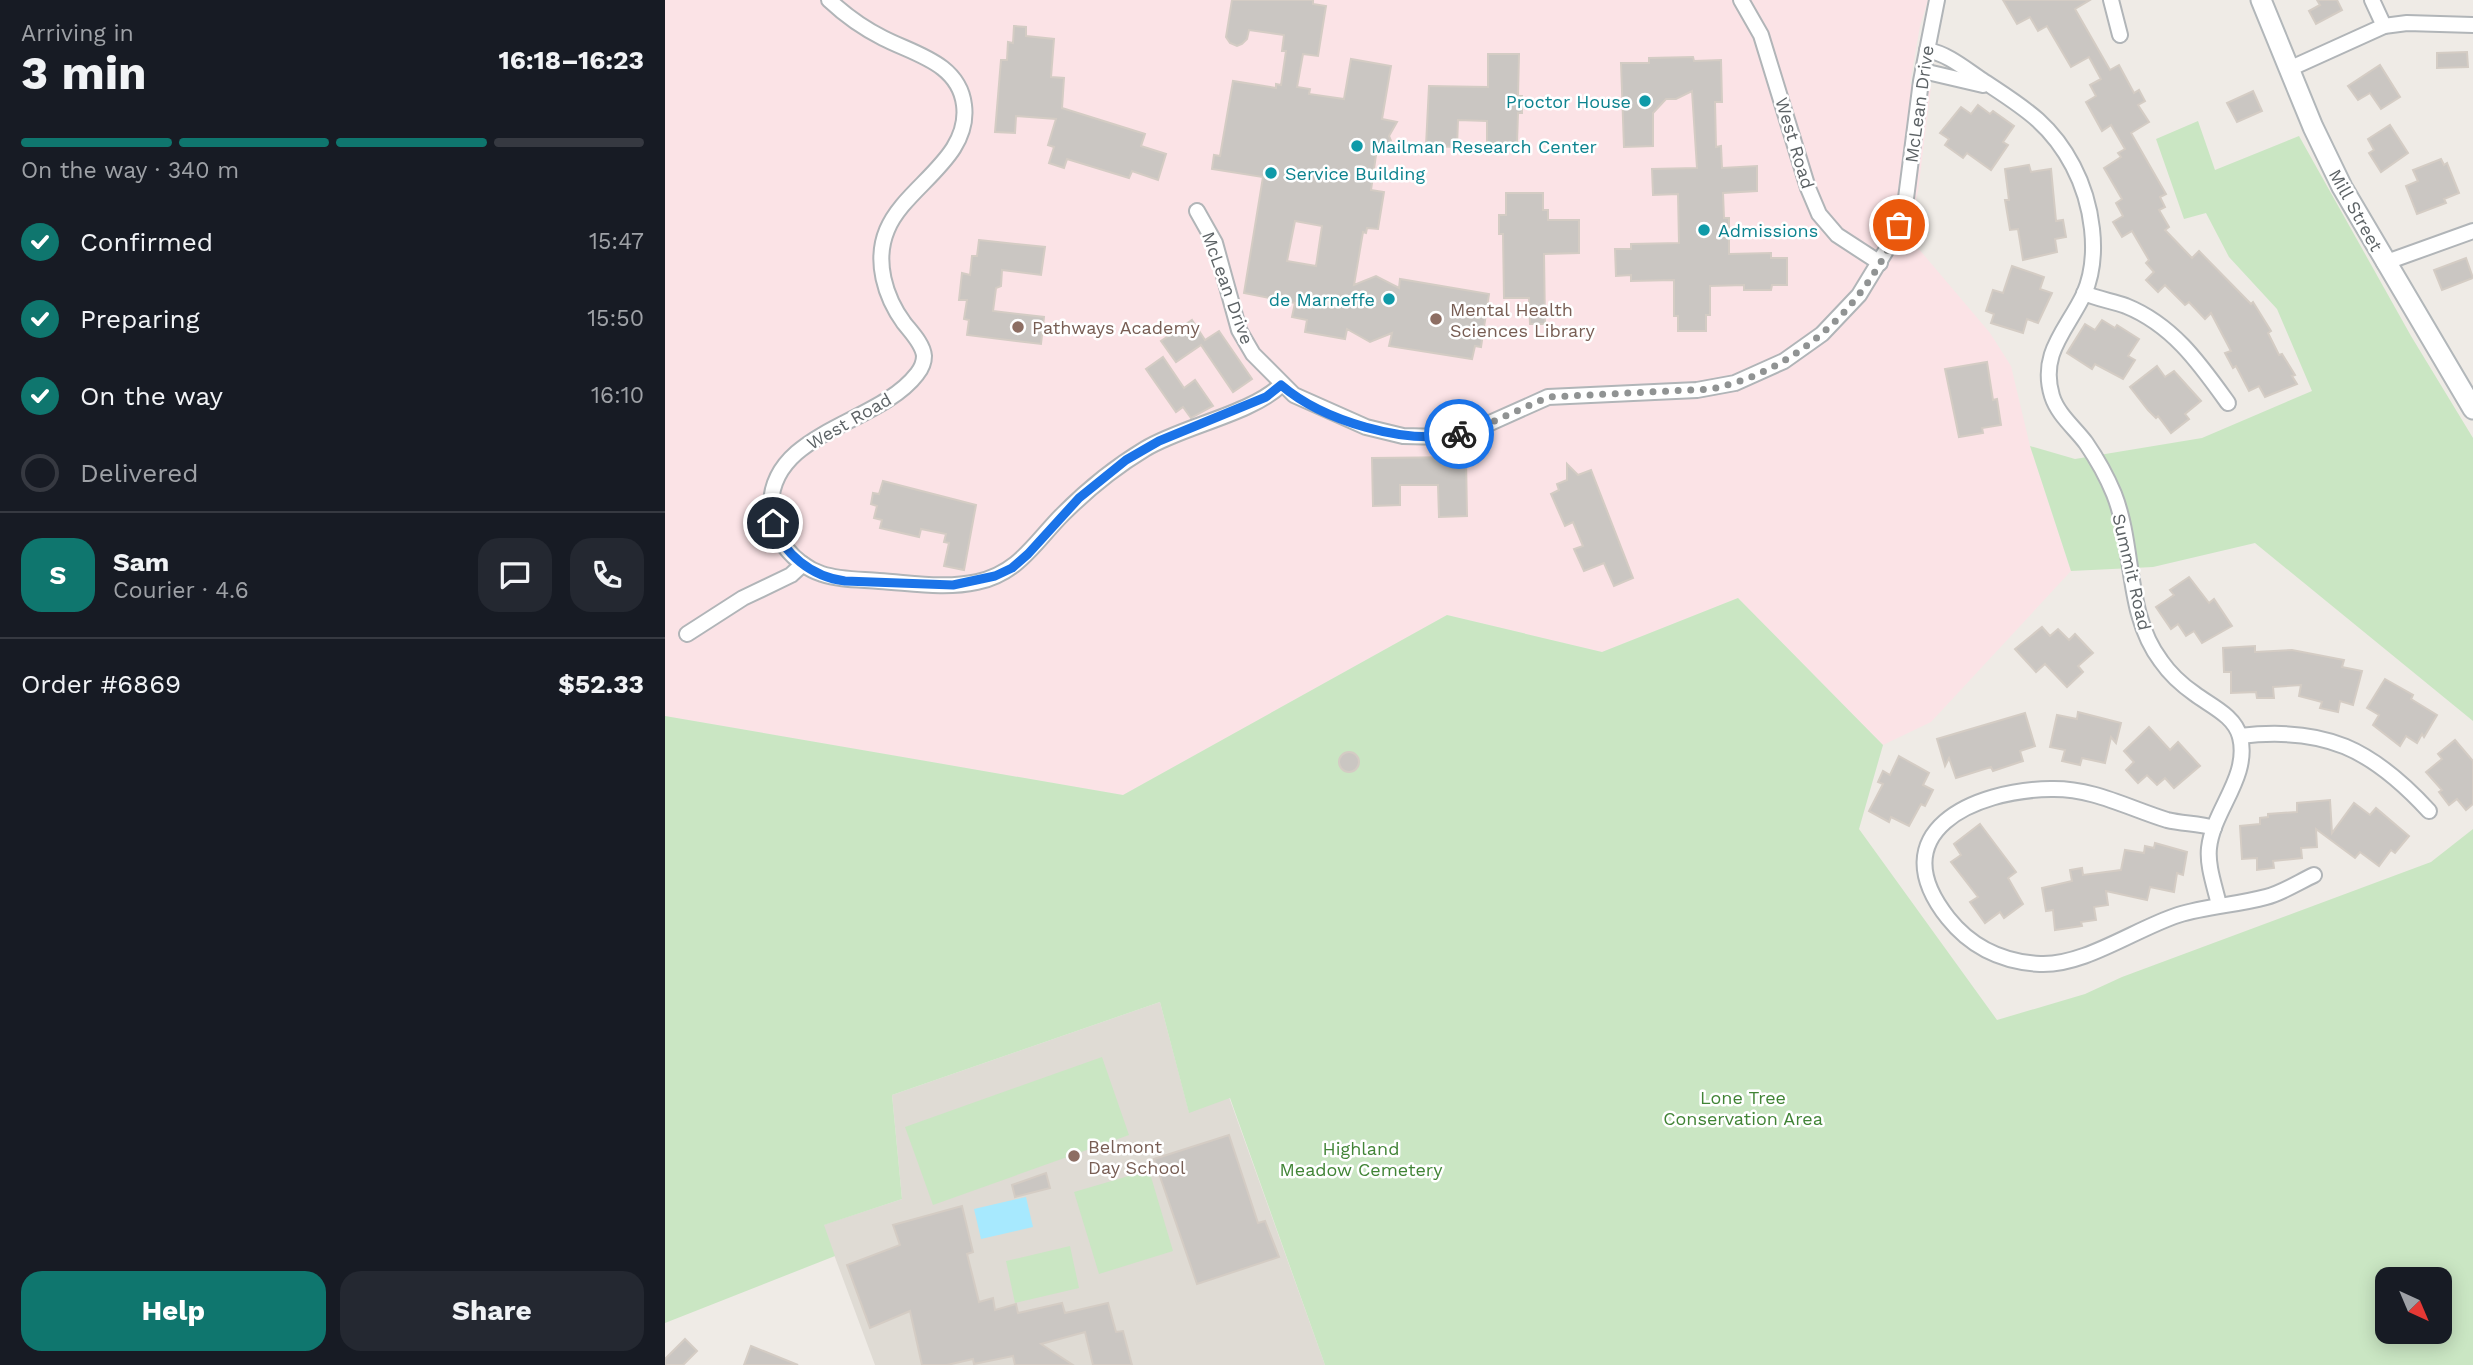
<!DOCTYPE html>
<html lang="en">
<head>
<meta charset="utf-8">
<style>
  body { margin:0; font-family:"Work Sans",sans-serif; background:#242831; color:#f1f3f6; height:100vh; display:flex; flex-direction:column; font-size:26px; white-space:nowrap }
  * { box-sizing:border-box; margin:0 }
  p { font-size:23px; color:#9ea1a6 }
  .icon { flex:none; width:38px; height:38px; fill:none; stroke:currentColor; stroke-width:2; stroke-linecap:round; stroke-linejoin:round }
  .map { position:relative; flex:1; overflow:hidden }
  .sheet { display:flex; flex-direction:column; background:#171b24; width:665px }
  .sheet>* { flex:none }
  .needle { width:46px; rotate:136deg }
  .controls { position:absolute; left:1710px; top:1267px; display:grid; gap:14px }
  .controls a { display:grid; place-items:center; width:77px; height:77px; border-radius:14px; background:#171b24; box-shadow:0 4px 18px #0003; font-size:35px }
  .pin { position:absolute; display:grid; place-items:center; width:60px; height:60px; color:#fff; margin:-30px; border:4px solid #fff; border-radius:50%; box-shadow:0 2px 7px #0007 }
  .courier { position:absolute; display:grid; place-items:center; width:70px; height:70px; margin:-35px; border:5px solid #1a73e8; border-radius:50%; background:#fff; color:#222; box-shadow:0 2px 9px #0007 }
  .head em { font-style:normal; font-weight:700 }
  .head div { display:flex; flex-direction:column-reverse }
  .head { display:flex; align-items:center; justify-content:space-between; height:119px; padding:0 21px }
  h1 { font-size:46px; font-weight:700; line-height:52px }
  .bar { display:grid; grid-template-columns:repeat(4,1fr); gap:10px 7px; align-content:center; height:84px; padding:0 21px }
  .bar i { height:9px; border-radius:5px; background:#363941 }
  .bar .current { background:#0f766e }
  .bar p { grid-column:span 4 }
  .line { display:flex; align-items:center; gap:18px; padding:0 21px; border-top:2px solid #363941 }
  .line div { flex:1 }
  .round { display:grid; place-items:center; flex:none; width:74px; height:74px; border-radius:21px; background:#242831 }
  ol { padding:0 21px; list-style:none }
  li { display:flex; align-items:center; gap:21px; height:77px }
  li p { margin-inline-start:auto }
  li .icon { padding:7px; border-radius:50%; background:#0f766e; color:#fff; stroke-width:4 }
  li:last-child { color:#9ea1a6 }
  li i { width:38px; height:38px; border:4px solid #363941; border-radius:50% }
  .cta { display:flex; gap:14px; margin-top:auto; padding:14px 21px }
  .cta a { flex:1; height:80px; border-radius:21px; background:#0f766e; color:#fff; font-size:28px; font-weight:700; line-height:80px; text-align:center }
  .cta a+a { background:#242831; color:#f1f3f6 }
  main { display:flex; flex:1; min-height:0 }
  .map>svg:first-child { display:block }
</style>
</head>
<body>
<main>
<section class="sheet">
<div class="head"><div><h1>3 min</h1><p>Arriving in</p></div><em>16:18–16:23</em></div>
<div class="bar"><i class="current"></i><i class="current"></i><i class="current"></i><i></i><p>On the way · 340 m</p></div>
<ol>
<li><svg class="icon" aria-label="check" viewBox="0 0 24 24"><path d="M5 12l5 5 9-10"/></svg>Confirmed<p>15:47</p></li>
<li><svg class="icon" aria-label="check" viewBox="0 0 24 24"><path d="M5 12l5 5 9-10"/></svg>Preparing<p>15:50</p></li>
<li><svg class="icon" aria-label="check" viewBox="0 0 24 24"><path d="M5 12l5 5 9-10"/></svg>On the way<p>16:10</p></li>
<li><i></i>Delivered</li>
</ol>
<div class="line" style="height:126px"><b class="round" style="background:#0f766e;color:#fff">S</b><div><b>Sam</b><p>Courier · 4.6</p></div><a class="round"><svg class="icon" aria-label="chat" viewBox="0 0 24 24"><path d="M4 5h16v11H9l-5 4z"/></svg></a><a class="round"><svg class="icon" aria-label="phone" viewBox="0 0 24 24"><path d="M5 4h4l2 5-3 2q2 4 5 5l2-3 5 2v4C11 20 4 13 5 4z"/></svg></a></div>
<div class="line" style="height:91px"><div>Order #6869</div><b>$52.33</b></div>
<div class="cta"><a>Help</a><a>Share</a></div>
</section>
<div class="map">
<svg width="1808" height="1365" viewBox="0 0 1808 1365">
  <rect width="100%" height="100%" fill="#efebe6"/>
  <!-- education -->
  <polygon fill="#dfdbd4" points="495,1002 524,1112 564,1097 660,1365 210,1365 158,1225 237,1199 227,1095"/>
  <!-- medical -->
  <polygon fill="#fbe3e6" points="0,0 1263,0 1255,26 1245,84 1266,87 1253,191 1242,235 1325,333 1346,366 1365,446 1406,571 1266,722 1218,745 1073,598 937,652 782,615 458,795 0,716"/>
  <!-- green -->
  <g fill="#cae6c3" fill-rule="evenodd">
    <polygon points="1533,121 1550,170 1634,136 1746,336 1808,438 1808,721 1590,543 1488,567 1406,571 1365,446 1410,459 1537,438 1647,391 1612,309 1564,257 1541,213 1519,219 1491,139"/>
    <path d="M1073,598L1218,745L1194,829L1332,1020L1420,994L1457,977L1766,862L1808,829V1365H660L565,1098L524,1113L495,1002L227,1095L237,1199L159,1225L170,1256L0,1323V716L458,795L782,615L937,652ZM1722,1279H1774V1332H1722Z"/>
    <polygon points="437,1057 464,1135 268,1205 240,1127"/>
    <polygon points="484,1170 508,1251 434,1274 409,1192"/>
    <polygon points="405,1246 414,1288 350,1303 341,1261"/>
  </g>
  <!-- water -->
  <polygon fill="#a7e9fe" points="361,1197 368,1227 316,1239 309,1209"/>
  <!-- building -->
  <g fill="#cac6c2" stroke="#d4ccc4" stroke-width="2" fill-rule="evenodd">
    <path d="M567,0H648V4L661,6L653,56L638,54L632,87L645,89L644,94L679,99L686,59L726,66L717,119L732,122L724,136L729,148H712L706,190L719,192L713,229L702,228L701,233L698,232L689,285L711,276L734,288L735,279L824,294L816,347L810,346L807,359L724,346L727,333L705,342L682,329L680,339L640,332L642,320L627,317L630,303L579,293L598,177L547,169L549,155L555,156L568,81L611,88V84L616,85L621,51H617L619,35L584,30L582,39L577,44L572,46L565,43L561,37ZM630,221L657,226L651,266L622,261Z"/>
    <polygon points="1338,0 1425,0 1410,9 1445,70 1454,65 1469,93 1474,90 1480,101 1473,105 1484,122 1466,133 1501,194 1495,197 1500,207 1494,210 1504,227 1500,230 1527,258 1534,251 1586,304 1588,302 1606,331 1603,333 1614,355 1617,354 1630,375 1627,376 1632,384 1600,397 1594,386 1584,391 1571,366 1568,368 1560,353 1566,351 1546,313 1540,319 1524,302 1520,305 1500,285 1493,292 1481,280 1489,272 1481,263 1484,260 1467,231 1457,237 1448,222 1458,216 1451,203 1457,199 1439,168 1456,157 1453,153 1460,149 1446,125 1437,131 1421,102 1431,96 1425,85 1436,79 1424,57 1406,67 1382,26 1373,31 1365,17 1352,24"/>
    <polygon points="1652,0 1672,0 1677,10 1651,24 1644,11 1655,5"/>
    <polygon points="349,26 361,27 361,36 389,39 386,77 399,78 397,108 480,134 476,146 501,154 493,180 467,171 464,178 402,159 399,168 384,163 389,147 383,145 391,119 351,116 350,133 330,132 336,60 342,60 343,42 348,43"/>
    <polygon points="1802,52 1803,67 1772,68 1772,53"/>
    <polygon points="823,54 854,54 853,96 857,96 857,113 853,113 852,143 847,143 847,149 835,150 833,143 822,143 822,121 793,120 792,147 761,146 764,86 823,87"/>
    <polygon points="1028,57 1029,61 1056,60 1057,102 1050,102 1051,147 1056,146 1057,168 1092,166 1092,191 1058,193 1059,218 1064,218 1064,254 1106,253 1106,258 1122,258 1122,285 1107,285 1106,290 1079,290 1079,285 1045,286 1045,315 1041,315 1041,331 1013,331 1013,316 1009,316 1009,280 966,281 966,275 951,276 950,249 966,249 966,244 1014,243 1013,194 988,195 987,169 1032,168 1027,91 1011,99 1001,99 988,113 988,146 959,147 956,63 984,63 984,58"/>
    <polygon points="1715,65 1735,97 1716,109 1705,93 1693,100 1683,86"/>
    <polygon points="1588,91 1597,111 1572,122 1562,103"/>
    <polygon points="1313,105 1325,114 1328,111 1349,126 1338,142 1343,145 1326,170 1302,153 1298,158 1280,145 1284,139 1275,133 1296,107 1306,114"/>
    <polygon points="1725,125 1743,153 1716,172 1704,153 1709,150 1703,139"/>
    <polygon points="1776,159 1779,165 1782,163 1794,193 1779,199 1781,203 1752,214 1741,186 1753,181 1748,170"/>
    <polygon points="1364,165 1366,172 1386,169 1391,221 1398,220 1401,237 1390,239 1392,252 1358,260 1353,229 1345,230 1340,200 1344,200 1340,169"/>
    <polygon points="841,193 878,193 878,210 883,210 883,220 914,220 914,253 879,254 880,324 865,324 864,298 839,298 838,234 834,234 834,215 841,215"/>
    <polygon points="314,240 380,247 376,275 337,270 336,286 331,288 328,311 379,317 376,344 302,335 304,320 299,319 302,300 294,300 297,273 305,275 307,256 312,256"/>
    <polygon points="1801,258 1808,278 1777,290 1769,270"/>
    <polygon points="1347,266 1379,277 1375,289 1387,293 1373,323 1362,319 1358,333 1326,323 1329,314 1321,311 1328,290 1338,293"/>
    <polygon points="527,320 540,340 554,331 587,379 568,392 536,345 511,362 496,341"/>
    <polygon points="1437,320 1450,328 1452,325 1474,339 1463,356 1470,360 1458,379 1430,364 1427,369 1402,353 1420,324 1430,330"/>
    <polygon points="498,357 519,388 530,380 548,406 526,418 518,407 511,412 481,369"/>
    <polygon points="1322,362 1328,400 1332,399 1336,425 1317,428 1318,433 1294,437 1280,369"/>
    <polygon points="1492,366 1500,377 1509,371 1536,401 1520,414 1524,419 1506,433 1493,416 1491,418 1483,410 1465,387"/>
    <polygon points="801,457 802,516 774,517 773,485 735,485 735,505 708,506 707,458"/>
    <polygon points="902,464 913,475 926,470 968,578 949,586 939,563 919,571 909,549 918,546 908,522 900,526 886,494 894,490 892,484 902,480"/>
    <polygon points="218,481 311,505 299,570 279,566 284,543 279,542 281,534 256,529 254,537 215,528 217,520 209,518 212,506 206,504 208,493 214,494"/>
    <polygon points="1524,577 1544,603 1549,599 1567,626 1537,643 1529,631 1521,636 1513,624 1506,629 1491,607 1509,595 1505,590"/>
    <polygon points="1377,627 1385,636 1393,629 1404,640 1410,634 1428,653 1413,666 1418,672 1402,687 1380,664 1371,672 1350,649"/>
    <polygon points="1590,646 1590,652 1627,650 1679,660 1677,667 1697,671 1688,705 1675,701 1673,712 1655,708 1657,702 1634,696 1636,685 1608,687 1609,698 1592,698 1591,692 1566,693 1566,672 1559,672 1558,648"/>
    <polygon points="1720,679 1748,695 1746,699 1772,715 1759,737 1757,734 1752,743 1741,736 1735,746 1708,725 1714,715 1702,708"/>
    <polygon points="1413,712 1456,723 1451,743 1446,737 1440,763 1417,758 1415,765 1397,761 1400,750 1385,747 1392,715 1412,719"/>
    <polygon points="1360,713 1370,746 1355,751 1358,761 1328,771 1326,767 1291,778 1284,758 1280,766 1272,739"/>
    <polygon points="1484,727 1505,750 1513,742 1535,766 1509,788 1500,778 1492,785 1482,775 1473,783 1461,770 1469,762 1459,751"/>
    <polygon points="1790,740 1808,761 1808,804 1801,810 1792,799 1784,805 1774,792 1777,790 1761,772 1777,759 1773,754"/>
    <circle cx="684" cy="762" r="10"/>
    <polygon points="1234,756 1264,773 1258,785 1268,790 1260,806 1256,804 1244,826 1226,817 1224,822 1204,811 1218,784 1213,782 1218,771 1225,775"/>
    <polygon points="1665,800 1667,833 1689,803 1705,815 1711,808 1744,836 1730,853 1726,850 1714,866 1695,852 1690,858 1651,829 1652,847 1636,848 1637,858 1608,861 1609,868 1592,870 1592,858 1577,859 1575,826 1595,824 1595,818 1603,817 1603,814 1632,812 1632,803"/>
    <polygon points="1315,824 1351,872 1343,878 1358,904 1339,918 1335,912 1320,923 1305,902 1313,897 1286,862 1296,855 1289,844"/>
    <polygon points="1490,843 1522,852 1518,875 1512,873 1509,892 1485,887 1482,900 1441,891 1443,905 1429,907 1431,920 1416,922 1417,926 1390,930 1388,910 1381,911 1377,888 1407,881 1405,870 1417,868 1418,875 1456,870 1460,850 1479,853 1480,846 1489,848"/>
    <polygon points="564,1135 593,1223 600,1221 614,1257 532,1284 489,1159"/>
    <polygon points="381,1173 385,1188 350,1197 347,1185"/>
    <polygon points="297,1206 308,1252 302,1254 314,1302 328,1298 330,1310 351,1304 353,1313 397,1303 400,1313 443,1303 451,1332 458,1331 467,1365 428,1365 420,1332 376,1344 408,1365 350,1365 348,1356 309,1364 308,1359 282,1365 257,1365 245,1311 205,1328 182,1265 235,1245 228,1225"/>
    <polygon points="20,1339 32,1351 18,1365 0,1365 0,1359"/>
    <polygon points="86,1346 133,1365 79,1365"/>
  </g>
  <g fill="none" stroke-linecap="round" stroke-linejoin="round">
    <defs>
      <g id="minor">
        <path d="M164,0C180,15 198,28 218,38C249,54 294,63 299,105C306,159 240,186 222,230C209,261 220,297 239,323C246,332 258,344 259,356C259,363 256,369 252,374C214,424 108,431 106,504C105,519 110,534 120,547C147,581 175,578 214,581C247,583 280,589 312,582C354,573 370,542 398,514C423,489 450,467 480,449C518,426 586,414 616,385"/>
        <polyline points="1076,0 1096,35 1143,188 1154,214 1172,235 1215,263"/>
        <polyline points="1446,0 1455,35"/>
        <polyline points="1707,0 1719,26"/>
        <path d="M1262,50C1283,54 1299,68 1317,80C1356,106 1385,122 1408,166C1427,202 1436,255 1419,294C1402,330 1374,353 1387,396C1393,415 1410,428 1421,443C1432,459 1442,477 1449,494C1470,547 1460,614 1496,661C1505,674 1517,685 1530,694C1546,706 1570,716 1575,737C1585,777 1548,810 1544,848C1542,866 1550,887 1554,905"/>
        <polyline points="1624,69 1719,26 1742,23 1808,25"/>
        <polyline points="1258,71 1318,85"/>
        <polyline points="532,211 550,243 574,330 588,354 629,395 701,427 738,436 779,437 816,427 883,397 1032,390 1070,383 1119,361 1157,334 1194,295 1225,244 1240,206 1256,81 1272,0"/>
        <polyline points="1719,263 1808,231"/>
        <path d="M1419,293C1433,299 1447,301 1461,306C1508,325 1535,364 1563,403"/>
        <polyline points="22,634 78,598 126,575 138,564"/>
        <path d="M1575,736C1660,726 1707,749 1764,811"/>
        <path d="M1549,828C1534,823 1518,824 1502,820C1463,808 1428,788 1386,789C1309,790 1215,832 1283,918C1306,947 1338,962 1375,964C1419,966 1470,929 1513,915C1542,906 1572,905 1601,897C1617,893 1634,882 1649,875"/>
      </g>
      <polyline id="secondary" points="1596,0 1648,127 1677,187 1808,409"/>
    </defs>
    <!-- minor casing -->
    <use href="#minor" stroke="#b1b5b8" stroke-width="18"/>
    <!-- secondary casing -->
    <use href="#secondary" stroke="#b2b7ba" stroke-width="23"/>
    <!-- minor -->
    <use href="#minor" stroke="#fff" stroke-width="14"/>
    <!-- secondary -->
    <use href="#secondary" stroke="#fff" stroke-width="19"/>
  </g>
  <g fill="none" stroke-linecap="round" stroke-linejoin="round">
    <!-- done -->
    <path stroke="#909393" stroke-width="7" stroke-dasharray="0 12.6" d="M794,434L816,427L883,397L1046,389C1133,371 1201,306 1234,225"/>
    <!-- route -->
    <path stroke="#1a73e8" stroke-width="9" d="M108,523C118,554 147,577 180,581L288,585L330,576L347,568L363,554L414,498L461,460L494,441L601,397L616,385C658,421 740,445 794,434"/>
  </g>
  <!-- markers -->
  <g fill="#0f9aa8" stroke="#fff" stroke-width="2.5">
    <circle cx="980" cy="101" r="7"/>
    <circle cx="692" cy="146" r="7"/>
    <circle cx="606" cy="173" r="7"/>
    <circle cx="1039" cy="230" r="7"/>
    <circle cx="724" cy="299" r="7"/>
  </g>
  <g fill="#8d6e63" stroke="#fff" stroke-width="2.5">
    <circle cx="771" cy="319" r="7"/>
    <circle cx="353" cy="327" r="7"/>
    <circle cx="409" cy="1156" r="7"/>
  </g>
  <g text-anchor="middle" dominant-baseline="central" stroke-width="5" stroke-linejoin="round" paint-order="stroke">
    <!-- culture labels -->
    <g font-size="18" fill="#0d838f" stroke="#fff" text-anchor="start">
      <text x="966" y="101" text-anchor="end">Proctor House</text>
      <text x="706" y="146">Mailman Research Center</text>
      <text x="620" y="173">Service Building</text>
      <text x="1053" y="230">Admissions</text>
      <text x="710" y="299" text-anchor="end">de Marneffe</text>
    </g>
    <!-- street labels -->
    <g font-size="18" fill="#5d6366" stroke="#fff">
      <text transform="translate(1254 104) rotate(-82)">McLean Drive</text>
      <text transform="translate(1130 143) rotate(73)">West Road</text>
      <text transform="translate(1691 210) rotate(61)">Mill Street</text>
      <text transform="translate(563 288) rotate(70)">McLean Drive</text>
      <text transform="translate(184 421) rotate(-30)">West Road</text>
      <text transform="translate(1467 572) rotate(77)">Summit Road</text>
    </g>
    <!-- education labels -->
    <g font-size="18" fill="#785e54" stroke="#fff" text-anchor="start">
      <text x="785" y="309">Mental Health<tspan x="785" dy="21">Sciences Library</tspan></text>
      <text x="367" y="327">Pathways Academy</text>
      <text x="423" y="1146">Belmont<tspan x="423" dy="21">Day School</tspan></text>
    </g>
    <!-- park labels -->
    <g font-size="18" fill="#418436" stroke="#fff">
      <text x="1078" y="1097">Lone Tree<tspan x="1078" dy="21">Conservation Area</tspan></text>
      <text x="696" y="1148">Highland<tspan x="696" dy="21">Meadow Cemetery</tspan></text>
    </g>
  </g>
</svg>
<div class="controls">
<a><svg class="needle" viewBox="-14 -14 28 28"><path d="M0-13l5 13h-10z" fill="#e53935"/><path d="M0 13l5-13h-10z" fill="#9ea1a6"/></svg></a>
</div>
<div class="pin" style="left:1234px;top:225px;background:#ea580c"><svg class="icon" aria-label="bag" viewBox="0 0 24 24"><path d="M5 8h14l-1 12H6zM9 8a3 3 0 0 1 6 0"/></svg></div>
<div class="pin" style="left:108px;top:523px;background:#1f2937"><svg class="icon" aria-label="home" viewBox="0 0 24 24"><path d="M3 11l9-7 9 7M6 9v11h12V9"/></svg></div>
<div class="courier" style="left:794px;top:434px"><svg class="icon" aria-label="bike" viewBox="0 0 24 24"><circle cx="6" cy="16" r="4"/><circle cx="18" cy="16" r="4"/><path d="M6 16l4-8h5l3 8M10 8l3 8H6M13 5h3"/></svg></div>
</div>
</main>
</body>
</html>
